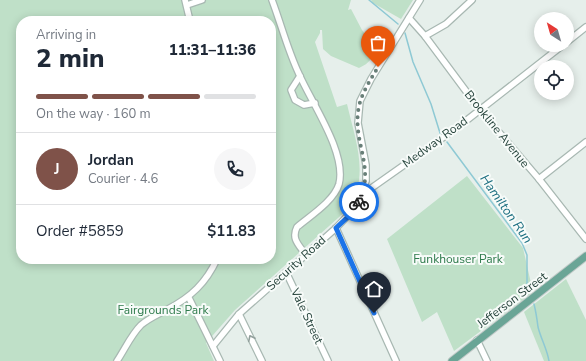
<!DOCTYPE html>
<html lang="en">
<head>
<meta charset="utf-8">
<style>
  body { margin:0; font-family:"Nunito Sans",sans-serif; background:#f6f6f7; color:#1f2937; height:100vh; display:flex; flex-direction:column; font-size:15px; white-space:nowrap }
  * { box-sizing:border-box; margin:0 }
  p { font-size:13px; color:#747a83 }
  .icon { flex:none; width:22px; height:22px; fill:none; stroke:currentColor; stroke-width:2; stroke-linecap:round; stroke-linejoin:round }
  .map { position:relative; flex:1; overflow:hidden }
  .details { position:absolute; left:16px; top:16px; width:260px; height:248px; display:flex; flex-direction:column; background:#fff; border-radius:16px; box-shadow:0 2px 10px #0003 }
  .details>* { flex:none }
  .needle { width:26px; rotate:323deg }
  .fabs { position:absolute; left:534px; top:12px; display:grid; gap:8px }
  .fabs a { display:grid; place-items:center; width:40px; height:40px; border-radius:50%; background:#fff; box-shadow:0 2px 10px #0003; font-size:20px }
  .pin { position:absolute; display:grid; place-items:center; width:34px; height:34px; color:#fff; margin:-41px -17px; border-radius:50% 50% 50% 0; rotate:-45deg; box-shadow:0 0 4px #0007 }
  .pin .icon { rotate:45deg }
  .courier { position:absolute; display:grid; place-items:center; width:40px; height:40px; margin:-20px; border:3px solid #1a73e8; border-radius:50%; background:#fff; color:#222; box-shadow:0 1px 5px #0007 }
  .headline em { font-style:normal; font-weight:800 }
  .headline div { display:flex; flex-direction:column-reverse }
  .headline { display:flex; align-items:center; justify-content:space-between; height:68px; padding:0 20px }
  h1 { font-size:26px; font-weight:800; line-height:30px }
  .bar { display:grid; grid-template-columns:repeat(4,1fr); gap:6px 4px; align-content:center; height:48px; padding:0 20px }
  .bar i { height:5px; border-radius:3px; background:#e0e1e3 }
  .bar .on { background:#7f5249 }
  .bar p { grid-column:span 4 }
  .line { display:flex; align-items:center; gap:10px; padding:0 20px; border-top:1px solid #e0e1e3 }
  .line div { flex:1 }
  .round { display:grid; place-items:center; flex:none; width:42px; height:42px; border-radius:21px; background:#f6f6f7 }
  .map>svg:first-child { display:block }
</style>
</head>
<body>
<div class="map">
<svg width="586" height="361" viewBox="0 0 586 361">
  <rect width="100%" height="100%" fill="#e6efeb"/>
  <!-- green -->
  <g fill="#bfe0c8" fill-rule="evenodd">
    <path d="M0,0H351L348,10L351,9L362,30L374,46C373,58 370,63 359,68L331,56L323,49L322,30H320V33L315,42L337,107L347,104C355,139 371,178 347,210L235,310L206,343L214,361H0ZM21,21H271V259H21Z"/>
    <polygon points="371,0 413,0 401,19 373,3"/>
    <polygon points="467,176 523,248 533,292 454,351 437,312 422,322 387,239"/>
    <polygon points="566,279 586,320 586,361 544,361 524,312"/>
  </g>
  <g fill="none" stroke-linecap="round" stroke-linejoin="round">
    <!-- stream -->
    <g stroke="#8ec9d4" stroke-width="1.5">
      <polyline points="369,0 398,24"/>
      <polyline points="405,33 413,62 431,104 440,133"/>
      <polyline points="447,142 522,243 527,255 527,295"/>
      <path d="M534,304C536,312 537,319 538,327C541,339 547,349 549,361"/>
    </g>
    <defs>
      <g id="minor">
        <polyline points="185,0 190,21"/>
        <path d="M272,0C281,24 288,51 299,74C311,102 347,153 339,184C334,201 310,216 297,227C291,239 299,245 306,255"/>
        <polyline points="187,5 202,0"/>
        <polyline points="409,18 425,36 480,110 539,179 586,239"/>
        <polyline points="425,36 446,24 472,0"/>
        <polyline points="567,42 586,27"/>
        <polyline points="300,76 291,90 295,100 304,105 315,103"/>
        <polyline points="539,179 586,142"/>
        <polyline points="363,194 458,127 563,45"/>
        <polyline points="336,228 396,361"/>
        <polyline points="286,272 328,361"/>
        <polyline points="189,298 220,361"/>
        <polyline points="239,314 262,361"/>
        <polyline points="477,340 487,361"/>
        <polyline points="213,346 239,314 336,228 358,205 366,181 366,165 358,123 360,101 371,79 420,0"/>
        <path d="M117,361C125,349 131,335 141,325C149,318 159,314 168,309C191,297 206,283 217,259"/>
      </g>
      <polyline id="major" points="452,361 586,256"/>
    </defs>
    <!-- minor casing -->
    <use href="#minor" stroke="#a8b8b2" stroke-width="8"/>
    <!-- major casing -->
    <use href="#major" stroke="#c2cac8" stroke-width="9"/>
    <!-- minor -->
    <use href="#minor" stroke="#fff" stroke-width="5.5"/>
    <!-- major -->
    <use href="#major" stroke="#6aa596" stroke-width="7"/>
  </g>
  <!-- one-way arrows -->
  <defs><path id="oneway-chevron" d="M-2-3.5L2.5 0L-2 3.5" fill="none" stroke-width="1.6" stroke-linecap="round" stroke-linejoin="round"/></defs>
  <use stroke="#92a09c" href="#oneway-chevron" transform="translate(251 338) rotate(-116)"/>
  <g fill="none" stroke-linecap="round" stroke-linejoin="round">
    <!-- done -->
    <path stroke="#687f78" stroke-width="4" stroke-dasharray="0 7.2" d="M359,202C375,168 354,145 358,112C360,95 370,81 378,67"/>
    <!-- route -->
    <polyline stroke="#1a73e8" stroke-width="5" points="359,202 351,214 336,228 374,313"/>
  </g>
  <g text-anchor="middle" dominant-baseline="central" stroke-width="4" stroke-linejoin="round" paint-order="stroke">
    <!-- street labels -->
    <g font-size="12" fill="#24423a" stroke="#f7fbf9">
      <text transform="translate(497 129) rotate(51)">Brookline Avenue</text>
      <text transform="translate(435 142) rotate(-36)">Medway Road</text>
      <text transform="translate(296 263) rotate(-42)">Security Road</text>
      <text transform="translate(512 300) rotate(-37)">Jefferson Street</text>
      <text transform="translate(307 316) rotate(65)">Vale Street</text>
    </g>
    <!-- park labels -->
    <g font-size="12" fill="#2d7a4b" stroke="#f7fbf9">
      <text x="458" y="259">Funkhouser Park</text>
      <text x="163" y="310">Fairgrounds Park</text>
    </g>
    <!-- water labels -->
    <g font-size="13" font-style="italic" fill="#1c6f80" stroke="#f7fbf9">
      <text transform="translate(506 209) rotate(55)">Hamilton Run</text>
    </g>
  </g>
</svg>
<div class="fabs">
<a><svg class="needle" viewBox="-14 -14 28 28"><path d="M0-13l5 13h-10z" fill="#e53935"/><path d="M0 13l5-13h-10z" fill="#747a83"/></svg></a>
<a><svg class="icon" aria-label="locate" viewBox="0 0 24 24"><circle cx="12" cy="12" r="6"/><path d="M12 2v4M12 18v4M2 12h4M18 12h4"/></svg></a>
</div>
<div class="pin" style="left:378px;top:67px;background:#ea580c"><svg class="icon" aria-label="bag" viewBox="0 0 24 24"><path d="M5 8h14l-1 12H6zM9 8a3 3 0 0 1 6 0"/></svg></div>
<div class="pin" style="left:374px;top:313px;background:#1f2937"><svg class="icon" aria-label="home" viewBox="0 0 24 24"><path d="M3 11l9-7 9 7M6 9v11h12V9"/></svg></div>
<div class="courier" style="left:359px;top:202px"><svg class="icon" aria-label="bike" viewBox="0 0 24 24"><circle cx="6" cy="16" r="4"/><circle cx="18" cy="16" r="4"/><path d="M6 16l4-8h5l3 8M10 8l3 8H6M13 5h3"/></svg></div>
<section class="details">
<div class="headline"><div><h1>2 min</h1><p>Arriving in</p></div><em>11:31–11:36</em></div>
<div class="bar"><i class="on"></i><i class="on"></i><i class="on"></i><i></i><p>On the way · 160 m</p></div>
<div class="line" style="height:72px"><b class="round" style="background:#7f5249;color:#fff">J</b><div><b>Jordan</b><p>Courier · 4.6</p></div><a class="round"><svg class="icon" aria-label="phone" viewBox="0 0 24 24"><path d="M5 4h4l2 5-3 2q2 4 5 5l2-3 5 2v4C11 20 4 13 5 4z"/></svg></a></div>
<div class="line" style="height:52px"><div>Order #5859</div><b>$11.83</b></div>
</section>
</div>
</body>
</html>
